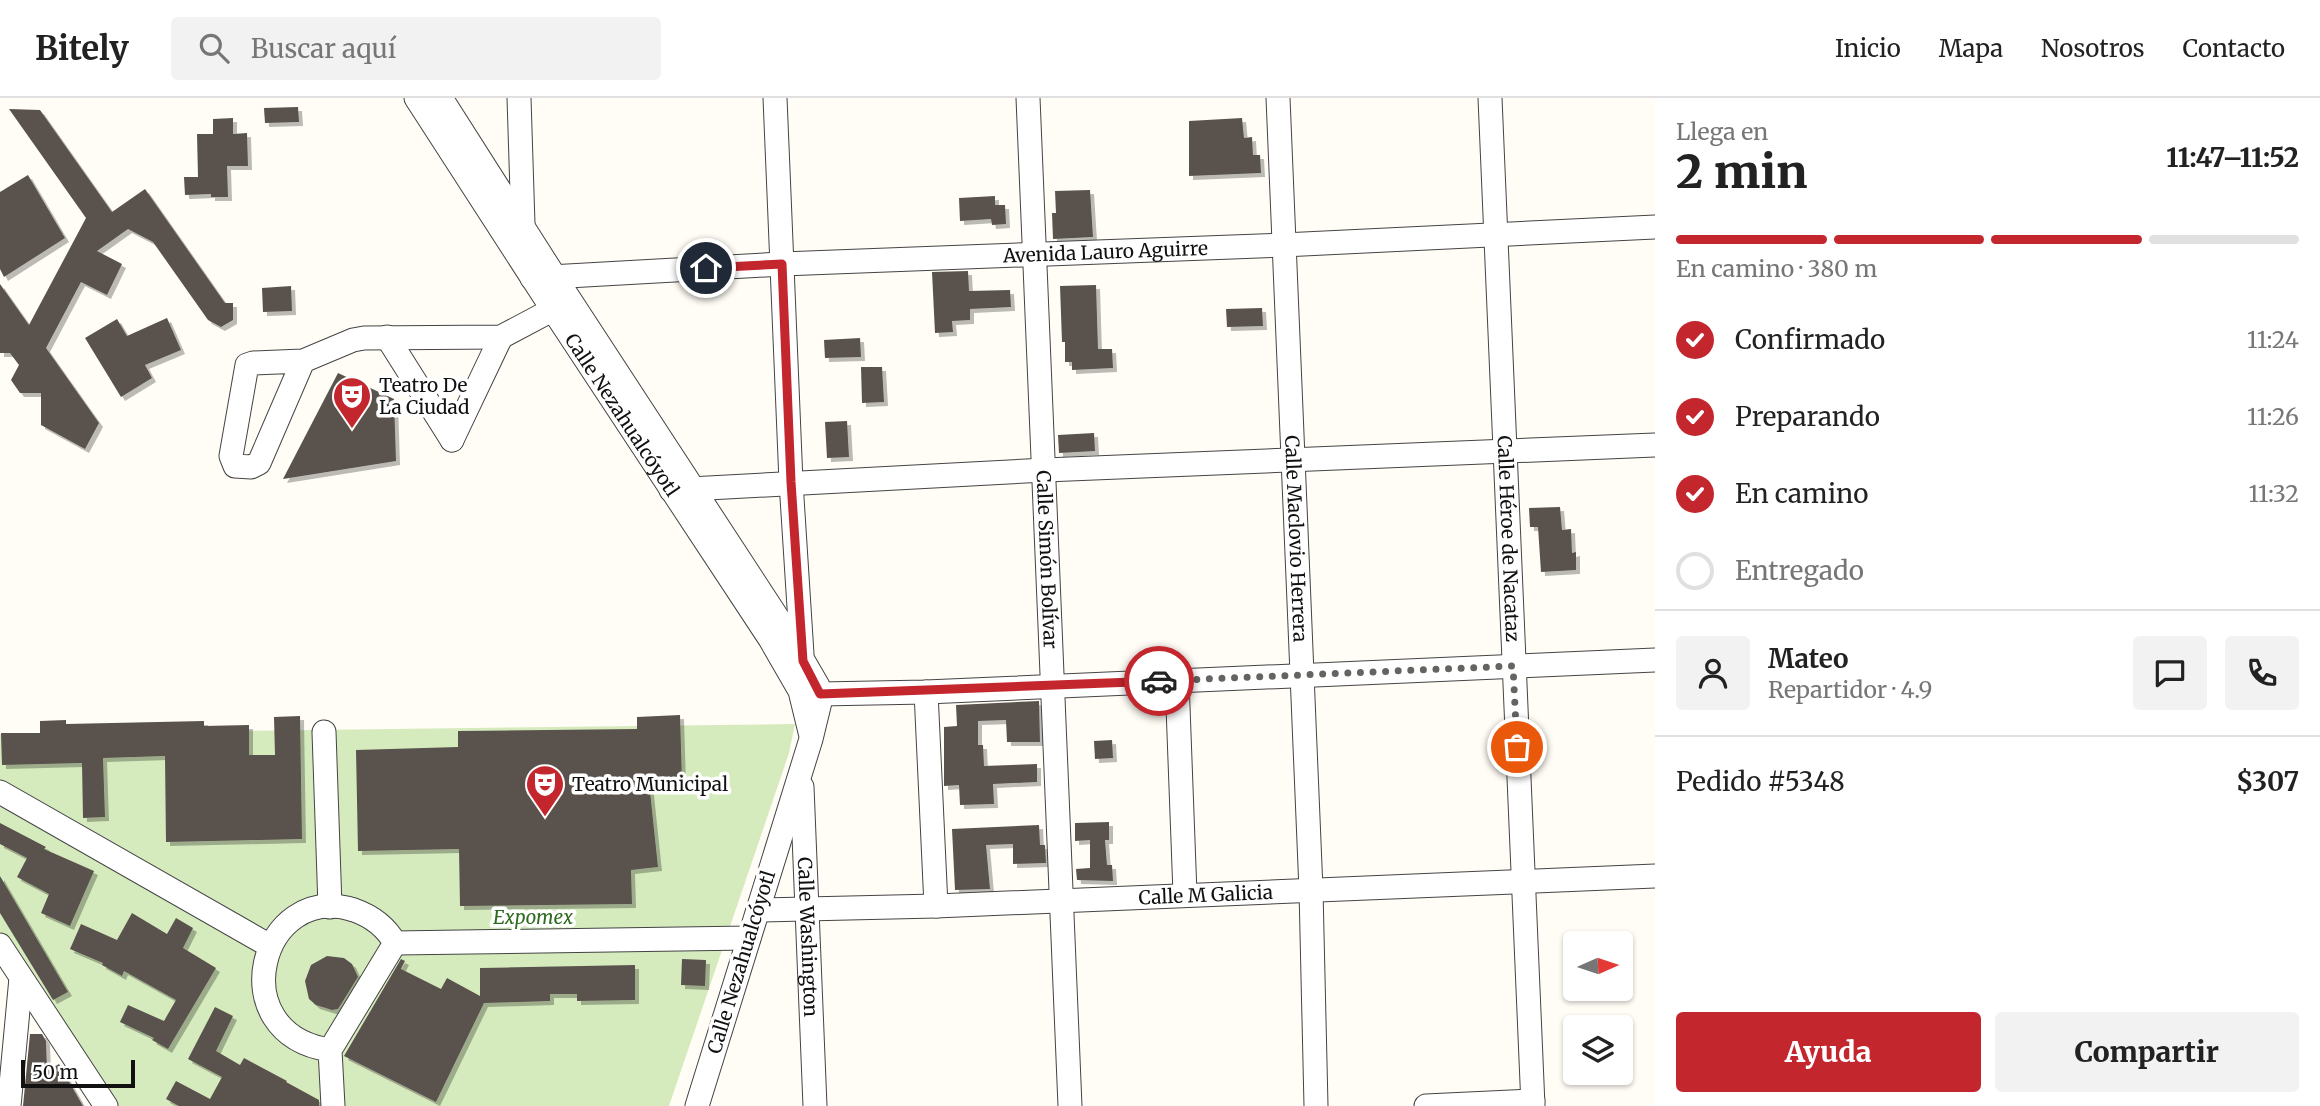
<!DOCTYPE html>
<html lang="es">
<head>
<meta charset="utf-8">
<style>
  body { margin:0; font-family:Merriweather,serif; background:#f2f2f2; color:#222; height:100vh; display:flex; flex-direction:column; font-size:26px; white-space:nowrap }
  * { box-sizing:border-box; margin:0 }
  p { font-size:23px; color:#767676 }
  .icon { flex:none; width:38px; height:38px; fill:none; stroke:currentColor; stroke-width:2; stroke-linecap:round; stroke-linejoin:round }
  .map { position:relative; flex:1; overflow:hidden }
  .details { display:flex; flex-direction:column; background:#fff; width:665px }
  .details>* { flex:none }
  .needle { width:46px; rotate:87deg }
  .tools { position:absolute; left:1563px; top:833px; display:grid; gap:14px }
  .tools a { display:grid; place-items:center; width:70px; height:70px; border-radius:7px; background:#fff; box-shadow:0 2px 5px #0004; font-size:35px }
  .scale { position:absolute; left:21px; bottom:18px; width:114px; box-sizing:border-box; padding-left:7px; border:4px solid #111; border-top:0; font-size:19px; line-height:24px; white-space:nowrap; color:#111; -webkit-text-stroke:5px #fff; paint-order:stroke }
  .pin { position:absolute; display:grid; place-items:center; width:60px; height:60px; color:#fff; margin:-30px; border:4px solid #fff; border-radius:50%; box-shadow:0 2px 7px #0007 }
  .courier { position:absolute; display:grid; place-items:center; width:70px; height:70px; margin:-35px; border:5px solid #c4262e; border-radius:50%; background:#fff; color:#222; box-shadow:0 2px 9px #0007 }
  .overview em { font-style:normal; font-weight:800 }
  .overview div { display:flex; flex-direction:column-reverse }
  .overview { display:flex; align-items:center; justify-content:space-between; height:119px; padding:0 21px }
  h1 { font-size:46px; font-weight:800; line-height:52px }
  .bar { display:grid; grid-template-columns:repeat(4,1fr); gap:10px 7px; align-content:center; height:84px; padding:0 21px }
  .bar i { height:9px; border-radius:5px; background:#e0e0e0 }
  .bar .active { background:#c4262e }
  .bar p { grid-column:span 4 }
  .line { display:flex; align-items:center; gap:18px; padding:0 21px; border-top:2px solid #e0e0e0 }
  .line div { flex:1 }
  .round { display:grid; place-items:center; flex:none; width:74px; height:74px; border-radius:7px; background:#f2f2f2 }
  ol { padding:0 21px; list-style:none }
  li { display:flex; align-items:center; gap:21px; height:77px }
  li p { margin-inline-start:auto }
  li .icon { padding:7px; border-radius:50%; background:#c4262e; color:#fff; stroke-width:4 }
  li:last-child { color:#767676 }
  li i { width:38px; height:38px; border:4px solid #e0e0e0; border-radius:50% }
  .button { display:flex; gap:14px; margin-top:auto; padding:14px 21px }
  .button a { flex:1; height:80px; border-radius:7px; background:#c4262e; color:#fff; font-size:28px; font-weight:800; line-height:80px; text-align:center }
  .button a+a { background:#f2f2f2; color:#222 }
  header { display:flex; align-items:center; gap:42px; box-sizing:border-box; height:98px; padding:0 35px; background:#fff; border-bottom:2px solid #e0e0e0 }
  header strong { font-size:33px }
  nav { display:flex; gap:38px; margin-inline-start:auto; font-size:24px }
  .search { width:490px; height:63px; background:#f2f2f2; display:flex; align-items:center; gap:18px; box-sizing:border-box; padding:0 24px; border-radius:7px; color:#767676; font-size:26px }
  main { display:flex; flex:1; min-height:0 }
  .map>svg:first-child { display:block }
</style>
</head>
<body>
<header>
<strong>Bitely</strong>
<div class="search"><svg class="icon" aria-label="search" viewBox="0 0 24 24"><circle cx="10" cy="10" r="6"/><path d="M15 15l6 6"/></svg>Buscar aquí</div>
<nav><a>Inicio</a><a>Mapa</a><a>Nosotros</a><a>Contacto</a></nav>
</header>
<main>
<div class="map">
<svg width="1655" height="1008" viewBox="0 0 1655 1008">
  <defs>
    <filter id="shadow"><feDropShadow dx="4" dy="4" stdDeviation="0" flood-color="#0004"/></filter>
  </defs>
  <rect width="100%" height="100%" fill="#fffdf5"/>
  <!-- green -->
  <polygon fill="#d5ebbd" points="795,626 789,655 669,1008 117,1008 0,834 0,636"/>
  <!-- building -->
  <g fill="#5a524d" filter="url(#shadow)">
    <polygon points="298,9 299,24 265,25 264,10"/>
    <polygon points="9,11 40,12 112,114 145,91 225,205 233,205 233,222 221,229 208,222 153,144 128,131 97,153 122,166 107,197 81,184 46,250 99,325 85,351 41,327 41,295 20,295 11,282 19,267 10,255 0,255 0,186 29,227 86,120"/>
    <polygon points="233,20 233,36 247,35 248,68 227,68 228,99 211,99 211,96 185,97 184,79 198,79 197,36 213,36 213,21"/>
    <polygon points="1242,20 1244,40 1252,39 1253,57 1260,57 1261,75 1189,78 1189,23"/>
    <polygon points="28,77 65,140 4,179 0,171 0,94"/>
    <polygon points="1090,92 1093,139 1053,141 1052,115 1056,115 1055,93"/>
    <polygon points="995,98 995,107 1005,107 1006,126 992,127 991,121 960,123 959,100"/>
    <polygon points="968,173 969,193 1010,192 1011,209 970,211 970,222 952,223 953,234 935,235 932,174"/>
    <polygon points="1096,187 1098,251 1112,251 1113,270 1072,272 1072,264 1065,264 1065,244 1062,244 1060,188"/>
    <polygon points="291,188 292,213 263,214 262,190"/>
    <polygon points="1262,210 1263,228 1227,229 1226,211"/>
    <polygon points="167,220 181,252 145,267 152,280 121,299 85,240 117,221 127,238"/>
    <polygon points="860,240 861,259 825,260 824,242"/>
    <polygon points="861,269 882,269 884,304 862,305"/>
    <polygon points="338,275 394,301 396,363 283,381"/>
    <polygon points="847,323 849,359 827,360 825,324"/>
    <polygon points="1094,335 1095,353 1059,355 1058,337"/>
    <polygon points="1560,409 1562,432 1571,431 1572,455 1576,454 1576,472 1541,474 1538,429 1530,429 1529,410"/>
    <polygon points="1039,603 1040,644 1007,644 1006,622 978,623 978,647 983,647 984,668 1037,666 1037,684 993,686 994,706 960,707 959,687 944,688 944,629 957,628 956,607"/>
    <polygon points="680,617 682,683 649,684 658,769 631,772 632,806 460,808 459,751 358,753 356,652 458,649 458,633 637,631 637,619"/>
    <polygon points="300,618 302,741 166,744 165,658 103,660 105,719 83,720 82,665 2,667 1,635 40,635 40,623 66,622 66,626 204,623 204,628 249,627 249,657 275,657 274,619"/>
    <polygon points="1112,642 1113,660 1095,661 1094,643"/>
    <polygon points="1109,724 1109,742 1105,742 1107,767 1112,767 1113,783 1077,782 1076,771 1090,770 1090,742 1075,743 1075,725"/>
    <polygon points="0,725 46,749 44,751 94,773 70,828 41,815 49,796 17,779 27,760 0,746"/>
    <polygon points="1039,727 1040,747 1045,747 1046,765 1013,766 1013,746 986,747 990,791 955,792 952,731"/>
    <polygon points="0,778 68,894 53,902 0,815"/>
    <polygon points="132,815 167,836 176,820 193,830 183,850 216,870 168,951 152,942 154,940 120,924 128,907 164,923 176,902 124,873 122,878 102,867 103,865 70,851 81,826 117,842"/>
    <polygon points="327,858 344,860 352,866 358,879 338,911 332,912 316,907 309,901 305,883 311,867"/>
    <polygon points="401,861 405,863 401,871 441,891 447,880 480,898 480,870 635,867 635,902 577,903 577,896 550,896 550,903 484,905 436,1004 344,958"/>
    <polygon points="682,861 706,862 705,888 681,887"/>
    <polygon points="215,909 233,918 216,953 240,967 244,960 287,983 286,984 319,1002 319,1008 179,1008 166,1001 176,983 210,1001 222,979 188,961"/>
    <polygon points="30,936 42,936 46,943 47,973 59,966 83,1008 23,1008"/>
  </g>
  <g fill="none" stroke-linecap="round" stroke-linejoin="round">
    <defs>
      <g id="minor">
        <path id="s1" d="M416,0L553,212L770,541L800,593L810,634"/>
        <polyline points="441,0 555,179 785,531 818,588 820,604 811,641 697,1008"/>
        <polyline points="519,0 523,126"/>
        <polyline points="775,0 791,384 802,556"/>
        <path id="s2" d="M1028,0L1070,1008"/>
        <path id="s3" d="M1278,0L1311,792L1316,1008"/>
        <path id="s4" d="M1490,0L1533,1008"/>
        <path id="s5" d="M532,180L782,166L1283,147L1655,129"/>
        <polyline points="387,239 452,342"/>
        <polyline points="303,263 259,365 251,369 235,368 231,358 247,267 253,265 303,263 353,242 364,240 501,239 565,205"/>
        <polyline points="452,342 501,239"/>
        <polyline points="671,392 1045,372 1655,347"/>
        <polyline points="1177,582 1185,796"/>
        <polyline points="926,594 936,808"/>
        <polyline points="820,596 926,594 1655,562"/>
        <polyline points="324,634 330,809"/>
        <path id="s6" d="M802,689L815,1008"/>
        <polyline points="0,694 270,848"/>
        <path id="s7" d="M758,812L936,808L1655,778"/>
        <polyline points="395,845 749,840"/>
        <polyline points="0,847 106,1008"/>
        <path d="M330,952C220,936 260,782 354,812C371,818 386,829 395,845L330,952L333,1008"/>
        <polyline points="9,1008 21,880"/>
        <polyline points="1426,1008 1533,1003"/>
      </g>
    </defs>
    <!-- minor casing -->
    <use href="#minor" stroke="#444" stroke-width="25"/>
    <!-- minor -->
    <use href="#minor" stroke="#fff" stroke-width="23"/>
  </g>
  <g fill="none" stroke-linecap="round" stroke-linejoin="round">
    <!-- done -->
    <polyline stroke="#646461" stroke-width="7" stroke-dasharray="0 12.6" points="1159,583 1513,568 1517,649"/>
    <!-- route -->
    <polyline stroke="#c4262e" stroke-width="9" points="706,170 782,166 791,384 803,563 820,596 1159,583"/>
  </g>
  <!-- icons -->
  <defs>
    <symbol id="theatre-pin" viewBox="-11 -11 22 30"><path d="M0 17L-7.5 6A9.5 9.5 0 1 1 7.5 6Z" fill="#c4262e" stroke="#fff"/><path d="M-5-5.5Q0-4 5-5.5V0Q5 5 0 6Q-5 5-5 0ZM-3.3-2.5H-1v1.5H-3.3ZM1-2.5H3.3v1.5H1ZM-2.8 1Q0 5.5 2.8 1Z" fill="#fff"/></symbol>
  </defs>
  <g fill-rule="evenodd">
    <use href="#theatre-pin" x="330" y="276" width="44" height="60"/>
    <use href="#theatre-pin" x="523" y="664" width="44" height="60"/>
  </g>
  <g text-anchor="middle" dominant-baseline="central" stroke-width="7" stroke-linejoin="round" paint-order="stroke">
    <!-- street labels -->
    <g font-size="19" fill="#111" stroke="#fff">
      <text stroke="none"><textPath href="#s5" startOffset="574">Avenida Lauro Aguirre</textPath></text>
      <text stroke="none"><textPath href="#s1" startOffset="378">Calle Nezahualcóyotl</textPath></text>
      <text stroke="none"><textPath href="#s3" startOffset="441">Calle Maclovio Herrera</textPath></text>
      <text stroke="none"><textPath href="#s4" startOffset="441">Calle Héroe de Nacataz</textPath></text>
      <text stroke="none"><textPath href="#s2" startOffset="462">Calle Simón Bolívar</textPath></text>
      <text stroke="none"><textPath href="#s7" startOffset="448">Calle M Galicia</textPath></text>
      <text stroke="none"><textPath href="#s6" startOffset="150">Calle Washington</textPath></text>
      <text transform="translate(741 864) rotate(-73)">Calle Nezahualcóyotl</text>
    </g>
    <!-- poi labels -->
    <g font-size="19" fill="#111" stroke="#fff" text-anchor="start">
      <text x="379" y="287">Teatro De<tspan x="379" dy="22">La Ciudad</tspan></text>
      <text x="572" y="686">Teatro Municipal</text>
    </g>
    <!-- park labels -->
    <g font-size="19" font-style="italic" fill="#2f6b1f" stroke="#fff">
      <text x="533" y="819">Expomex</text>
    </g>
  </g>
</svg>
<div class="tools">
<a><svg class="needle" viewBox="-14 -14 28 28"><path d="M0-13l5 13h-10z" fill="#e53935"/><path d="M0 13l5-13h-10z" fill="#767676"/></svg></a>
<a><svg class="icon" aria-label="layers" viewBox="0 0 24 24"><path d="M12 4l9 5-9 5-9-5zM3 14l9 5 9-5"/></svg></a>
</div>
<div class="scale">50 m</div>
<div class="pin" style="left:1517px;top:649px;background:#ea580c"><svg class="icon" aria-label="bag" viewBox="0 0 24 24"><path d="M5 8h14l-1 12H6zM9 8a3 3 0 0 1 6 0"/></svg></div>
<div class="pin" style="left:706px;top:170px;background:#1f2937"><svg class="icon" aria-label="home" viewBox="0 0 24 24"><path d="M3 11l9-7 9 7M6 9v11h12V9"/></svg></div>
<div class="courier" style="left:1159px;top:583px"><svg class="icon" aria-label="car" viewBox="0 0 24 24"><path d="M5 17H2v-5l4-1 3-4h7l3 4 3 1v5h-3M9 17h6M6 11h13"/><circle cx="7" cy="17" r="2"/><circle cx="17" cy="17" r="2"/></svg></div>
</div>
<section class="details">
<div class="overview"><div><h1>2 min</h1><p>Llega en</p></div><em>11:47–11:52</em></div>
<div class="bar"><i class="active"></i><i class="active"></i><i class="active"></i><i></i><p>En camino · 380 m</p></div>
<ol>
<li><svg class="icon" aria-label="check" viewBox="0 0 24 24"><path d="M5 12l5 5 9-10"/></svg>Confirmado<p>11:24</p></li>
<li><svg class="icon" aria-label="check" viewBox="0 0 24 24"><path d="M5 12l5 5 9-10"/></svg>Preparando<p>11:26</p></li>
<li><svg class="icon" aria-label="check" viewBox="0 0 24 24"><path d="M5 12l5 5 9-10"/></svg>En camino<p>11:32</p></li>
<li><i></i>Entregado</li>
</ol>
<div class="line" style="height:126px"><a class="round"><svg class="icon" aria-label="person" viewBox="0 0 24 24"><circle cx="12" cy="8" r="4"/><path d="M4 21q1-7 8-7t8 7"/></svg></a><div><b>Mateo</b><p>Repartidor · 4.9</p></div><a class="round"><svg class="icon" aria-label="chat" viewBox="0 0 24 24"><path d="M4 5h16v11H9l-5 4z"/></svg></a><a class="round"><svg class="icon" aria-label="phone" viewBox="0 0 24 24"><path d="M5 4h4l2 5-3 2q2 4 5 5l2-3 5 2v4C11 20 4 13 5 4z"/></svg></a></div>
<div class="line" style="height:91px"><div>Pedido #5348</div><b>$307</b></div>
<div class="button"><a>Ayuda</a><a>Compartir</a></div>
</section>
</main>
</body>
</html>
